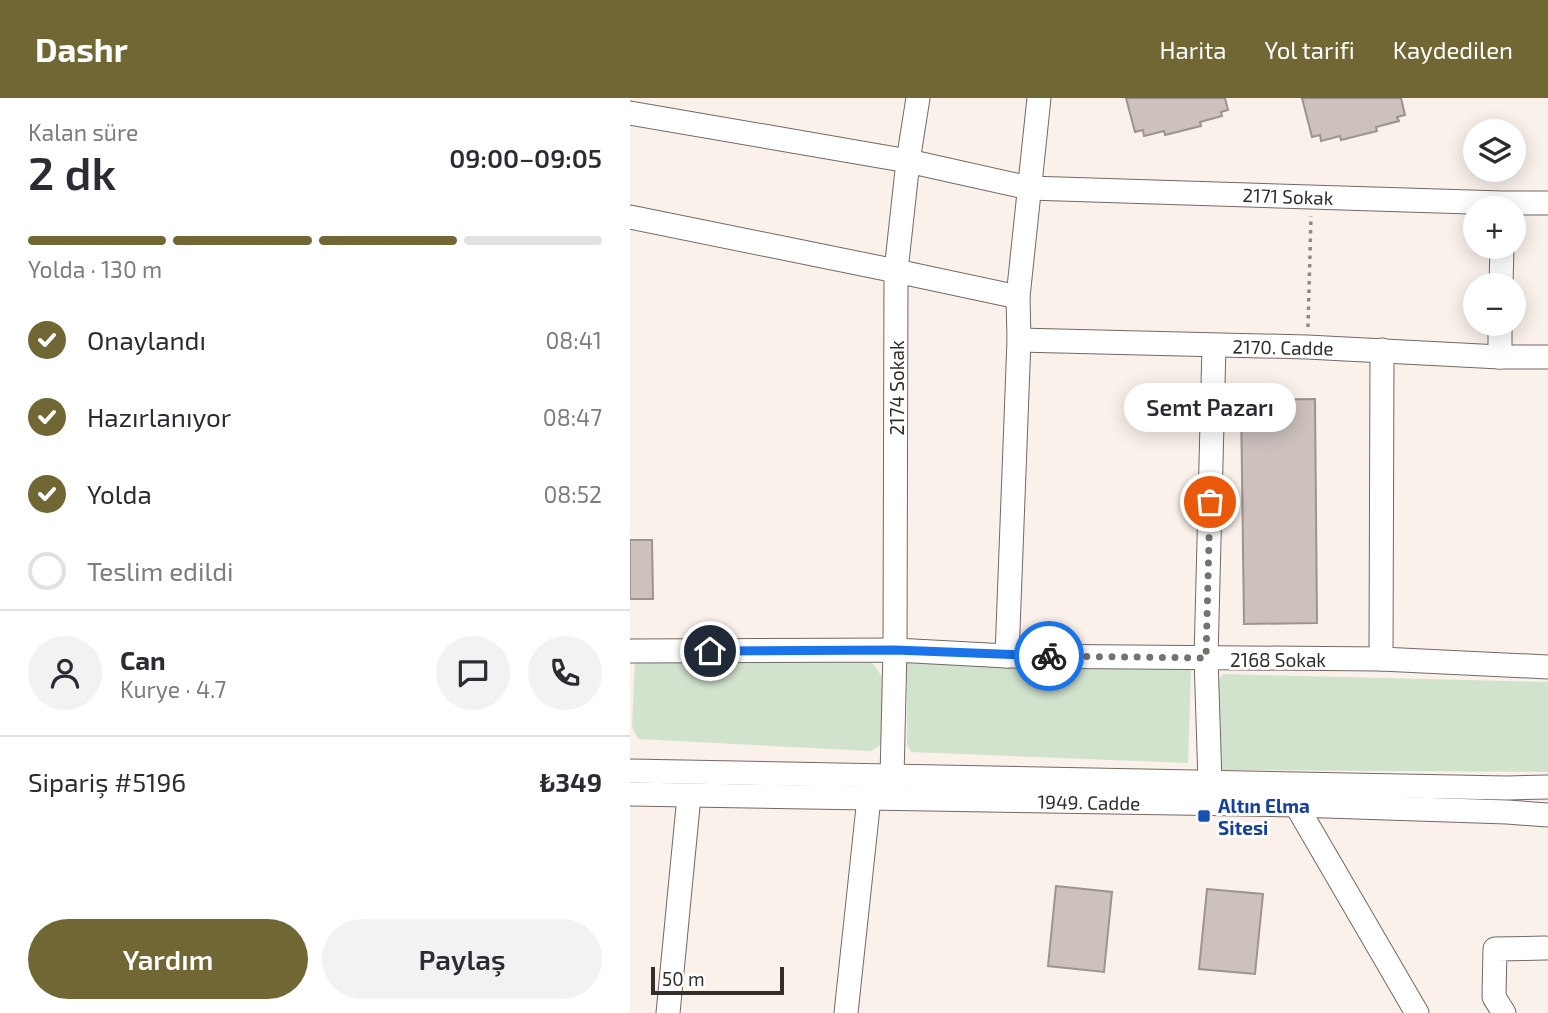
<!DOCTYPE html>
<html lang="tr">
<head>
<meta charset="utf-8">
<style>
  body { margin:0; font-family:"Exo 2",sans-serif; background:#f2f2f3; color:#2b2b33; height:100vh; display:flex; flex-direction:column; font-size:26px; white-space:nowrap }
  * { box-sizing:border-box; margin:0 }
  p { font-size:23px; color:#7c7c81 }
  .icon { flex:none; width:38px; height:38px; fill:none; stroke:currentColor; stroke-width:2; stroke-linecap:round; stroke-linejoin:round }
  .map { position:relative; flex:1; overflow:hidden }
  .panel { display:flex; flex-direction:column; background:#fff; width:630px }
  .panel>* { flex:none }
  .tools { position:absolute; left:833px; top:21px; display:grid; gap:14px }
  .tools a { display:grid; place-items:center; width:63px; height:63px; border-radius:50%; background:#fff; box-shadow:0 4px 18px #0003; font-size:35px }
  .scale { position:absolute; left:21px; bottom:18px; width:133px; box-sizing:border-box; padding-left:7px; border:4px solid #312e2b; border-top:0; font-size:19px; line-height:24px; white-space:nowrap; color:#312e2b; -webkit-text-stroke:5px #fff; paint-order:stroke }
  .pin { position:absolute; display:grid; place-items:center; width:60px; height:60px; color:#fff; margin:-30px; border:4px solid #fff; border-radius:50%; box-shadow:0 2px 7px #0007 }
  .courier { position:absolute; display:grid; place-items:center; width:70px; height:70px; margin:-35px; border:5px solid #1a73e8; border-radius:50%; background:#fff; color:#222; box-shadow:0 2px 9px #0007 }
  .bubble { position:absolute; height:49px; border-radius:24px; background:#fff; box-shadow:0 4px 18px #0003; font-size:23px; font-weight:600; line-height:49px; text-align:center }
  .summary em { font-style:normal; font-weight:600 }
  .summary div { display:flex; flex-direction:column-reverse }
  .summary { display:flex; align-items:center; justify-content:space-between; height:119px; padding:0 28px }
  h1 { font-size:46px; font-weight:600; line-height:52px }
  .bar { display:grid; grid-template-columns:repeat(4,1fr); gap:10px 7px; align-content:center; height:84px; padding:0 28px }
  .bar i { height:9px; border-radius:5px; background:#e1e1e2 }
  .bar .current { background:#706734 }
  .bar p { grid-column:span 4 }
  .line { display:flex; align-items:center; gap:18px; padding:0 28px; border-top:2px solid #e1e1e2 }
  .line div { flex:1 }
  .round { display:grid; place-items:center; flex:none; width:74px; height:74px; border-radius:37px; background:#f2f2f3 }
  ol { padding:0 28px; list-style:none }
  li { display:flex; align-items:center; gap:21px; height:77px }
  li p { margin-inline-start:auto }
  li .icon { padding:7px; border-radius:50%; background:#706734; color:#fff; stroke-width:4 }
  li:last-child { color:#7c7c81 }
  li i { width:38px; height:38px; border:4px solid #e1e1e2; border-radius:50% }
  .action { display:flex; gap:14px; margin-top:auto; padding:14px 28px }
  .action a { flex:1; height:80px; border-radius:42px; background:#706734; color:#fff; font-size:28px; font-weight:600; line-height:80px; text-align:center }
  .action a+a { background:#f2f2f3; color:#2b2b33 }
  header { display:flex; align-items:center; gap:42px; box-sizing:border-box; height:98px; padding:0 35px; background:#706734; color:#fff }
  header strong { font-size:33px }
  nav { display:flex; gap:38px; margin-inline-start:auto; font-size:24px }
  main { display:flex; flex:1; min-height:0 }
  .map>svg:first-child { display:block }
</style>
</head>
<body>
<header>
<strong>Dashr</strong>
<nav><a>Harita</a><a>Yol tarifi</a><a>Kaydedilen</a></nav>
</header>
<main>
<section class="panel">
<div class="summary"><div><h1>2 dk</h1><p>Kalan süre</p></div><em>09:00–09:05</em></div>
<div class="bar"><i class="current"></i><i class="current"></i><i class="current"></i><i></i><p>Yolda · 130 m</p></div>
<ol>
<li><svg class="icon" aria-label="check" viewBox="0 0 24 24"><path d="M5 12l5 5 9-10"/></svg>Onaylandı<p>08:41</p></li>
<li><svg class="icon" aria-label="check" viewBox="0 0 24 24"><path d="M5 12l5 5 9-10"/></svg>Hazırlanıyor<p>08:47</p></li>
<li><svg class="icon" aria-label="check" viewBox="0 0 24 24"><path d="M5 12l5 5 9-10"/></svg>Yolda<p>08:52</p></li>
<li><i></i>Teslim edildi</li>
</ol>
<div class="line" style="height:126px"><a class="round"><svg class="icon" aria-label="person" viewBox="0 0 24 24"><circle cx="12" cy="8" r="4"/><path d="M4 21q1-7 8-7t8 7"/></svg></a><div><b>Can</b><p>Kurye · 4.7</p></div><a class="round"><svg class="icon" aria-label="chat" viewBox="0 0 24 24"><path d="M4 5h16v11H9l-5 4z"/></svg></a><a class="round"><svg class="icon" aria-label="phone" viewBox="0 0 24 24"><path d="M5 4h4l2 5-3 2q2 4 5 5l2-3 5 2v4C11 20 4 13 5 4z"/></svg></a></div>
<div class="line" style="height:91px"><div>Sipariş #5196</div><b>₺349</b></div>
<div class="action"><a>Yardım</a><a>Paylaş</a></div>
</section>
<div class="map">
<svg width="918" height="915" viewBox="0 0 918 915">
  <rect width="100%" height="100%" fill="#faf1eb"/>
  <!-- green -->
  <g fill="#d1e2cd">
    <polygon points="5,562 242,564 255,583 252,646 241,653 8,641 2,629"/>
    <polygon points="277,564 561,572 558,665 281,654 277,647"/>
    <polygon points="593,576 918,584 918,674 582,672 582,591"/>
  </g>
  <!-- building -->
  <g fill="#ccc1bd" stroke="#9d938f" stroke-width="2">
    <polygon points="496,0 595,0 598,12 591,14 592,18 570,24 571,28 535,37 534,33 514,38 513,32 505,34"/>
    <polygon points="672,0 771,0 775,17 767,19 769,23 746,29 747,33 711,42 710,38 691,43 690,37 682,39"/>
    <polygon points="685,301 687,525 614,526 611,302"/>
    <polygon points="0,442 22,442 23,501 0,501"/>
    <polygon points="426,788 482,794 474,874 418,868"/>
    <polygon points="577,791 633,796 625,876 569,871"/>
  </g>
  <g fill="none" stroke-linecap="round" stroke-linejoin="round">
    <defs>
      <g id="minor">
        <polyline points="0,15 278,63 399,90 872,105 918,105"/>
        <polyline points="0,119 266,173 388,199"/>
        <polyline points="871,187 872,149"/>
        <polyline points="389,242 677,249 870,259 918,259"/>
        <polyline points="870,259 870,226"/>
        <polyline points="0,553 265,552 377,558 751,561 918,569"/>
        <polyline points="377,558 389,242 388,199 409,0"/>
        <polyline points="751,561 752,252"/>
        <polyline points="0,673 877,690 918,689"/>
        <polyline points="262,679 265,552 266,173 278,63 288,0"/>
        <polyline points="580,684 576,560 584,248"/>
        <polyline points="0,696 666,707 877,714 918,717"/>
        <polyline points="666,707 787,915"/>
        <polyline points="38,915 59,698"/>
        <polyline points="216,915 239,700"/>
        <polyline points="874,915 864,899 865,851 915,850"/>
      </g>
    </defs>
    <!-- minor casing -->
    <use href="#minor" stroke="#726964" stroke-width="25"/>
    <!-- path -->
    <polyline stroke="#8e8884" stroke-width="3.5" stroke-dasharray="3.5 5" stroke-linecap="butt" points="678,229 681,118"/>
    <!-- minor -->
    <use href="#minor" stroke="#fff" stroke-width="23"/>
  </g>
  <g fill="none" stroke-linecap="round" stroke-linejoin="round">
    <!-- done -->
    <polyline stroke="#77726e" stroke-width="7" stroke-dasharray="0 12.6" points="419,558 576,560 580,404"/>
    <!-- route -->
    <polyline stroke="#1a73e8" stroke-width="9" points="80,553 265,552 419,558"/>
  </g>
  <!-- markers -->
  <rect fill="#1a4fb4" stroke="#fff" stroke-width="2.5" x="567" y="711" width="14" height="14" rx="3.5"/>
  <g text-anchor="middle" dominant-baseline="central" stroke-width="6" stroke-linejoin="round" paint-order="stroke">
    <!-- street labels -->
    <g font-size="19" fill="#312e2b" stroke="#fff">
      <text transform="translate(658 98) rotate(2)">2171 Sokak</text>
      <text transform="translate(653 249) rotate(1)">2170. Cadde</text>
      <text transform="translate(266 290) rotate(-90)">2174 Sokak</text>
      <text x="648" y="561">2168 Sokak</text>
      <text transform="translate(459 704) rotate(1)">1949. Cadde</text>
    </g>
    <!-- transit labels -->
    <g font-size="19" font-weight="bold" fill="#164399" stroke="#fff" text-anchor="start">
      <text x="588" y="707">Altın Elma<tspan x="588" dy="22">Sitesi</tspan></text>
    </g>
  </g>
</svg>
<div class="tools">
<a><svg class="icon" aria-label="layers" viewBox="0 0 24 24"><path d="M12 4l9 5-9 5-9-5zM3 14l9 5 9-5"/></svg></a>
<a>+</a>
<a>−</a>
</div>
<div class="scale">50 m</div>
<div class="pin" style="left:580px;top:404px;background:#ea580c"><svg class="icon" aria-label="bag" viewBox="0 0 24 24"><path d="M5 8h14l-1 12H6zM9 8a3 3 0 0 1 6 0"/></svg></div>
<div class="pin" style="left:80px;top:553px;background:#1f2937"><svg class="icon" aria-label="home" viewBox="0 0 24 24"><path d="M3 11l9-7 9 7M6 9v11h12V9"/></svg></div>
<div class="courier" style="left:419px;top:558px"><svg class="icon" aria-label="bike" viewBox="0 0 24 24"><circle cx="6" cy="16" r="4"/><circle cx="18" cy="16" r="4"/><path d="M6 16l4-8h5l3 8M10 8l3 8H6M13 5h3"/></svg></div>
<div class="bubble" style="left:494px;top:285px;width:172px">Semt Pazarı</div>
</div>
</main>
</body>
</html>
